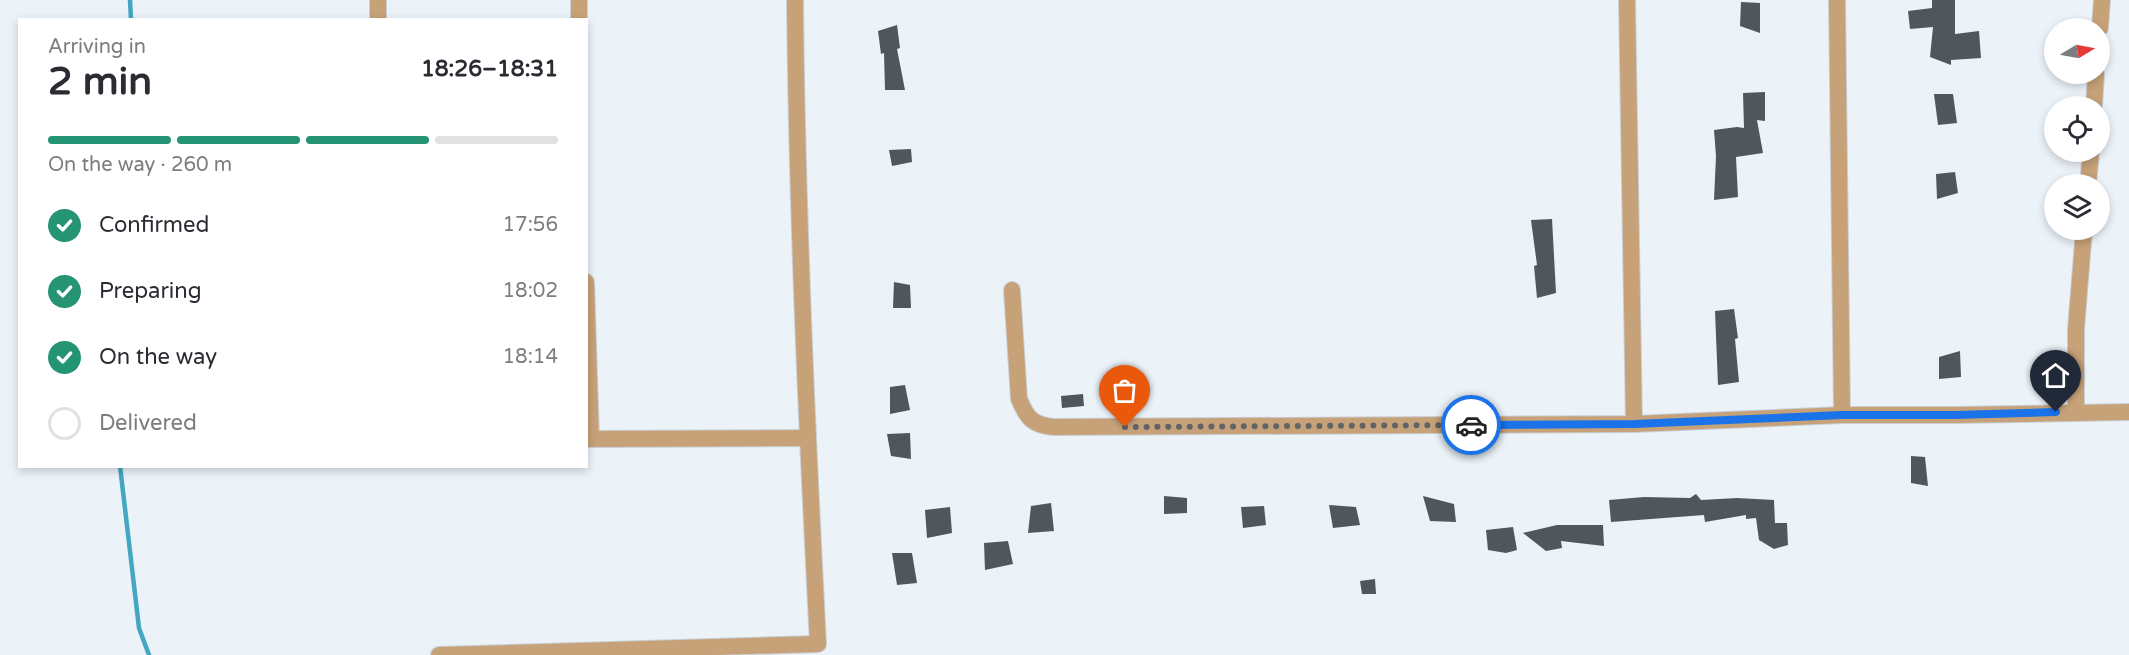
<!DOCTYPE html>
<html lang="en">
<head>
<meta charset="utf-8">
<style>
  body { margin:0; font-family:"Varela Round",sans-serif; background:#f7f7f7; color:#2b2b33; height:100vh; display:flex; flex-direction:column; font-size:22px; white-space:nowrap }
  * { box-sizing:border-box; margin:0 }
  p { font-size:20px; color:#7c7c81 }
  .icon { flex:none; width:33px; height:33px; fill:none; stroke:currentColor; stroke-width:2; stroke-linecap:round; stroke-linejoin:round }
  .map { position:relative; flex:1; overflow:hidden }
  .panel { position:absolute; left:18px; top:18px; width:570px; height:450px; display:flex; flex-direction:column; background:#fff; border-radius:0px; box-shadow:0 3px 9px #0003 }
  .panel>* { flex:none }
  .needle { width:39px; rotate:80deg }
  .buttons { position:absolute; left:2044px; top:18px; display:grid; gap:12px }
  .buttons a { display:grid; place-items:center; width:66px; height:66px; border-radius:50%; background:#fff; box-shadow:0 3px 9px #0003; font-size:30px }
  .pin { position:absolute; display:grid; place-items:center; width:51px; height:51px; color:#fff; margin:-62px -26px; border-radius:50% 50% 50% 0; rotate:-45deg; box-shadow:0 0 6px #0007 }
  .pin .icon { rotate:45deg }
  .courier { position:absolute; display:grid; place-items:center; width:60px; height:60px; margin:-30px; border:4px solid #1a73e8; border-radius:50%; background:#fff; color:#222; box-shadow:0 2px 8px #0007 }
  .headline em { font-style:normal; font-weight:700 }
  .headline div { display:flex; flex-direction:column-reverse }
  .headline { display:flex; align-items:center; justify-content:space-between; height:102px; padding:0 30px }
  h1 { font-size:39px; font-weight:700; line-height:45px }
  .bar { display:grid; grid-template-columns:repeat(4,1fr); gap:9px 6px; align-content:center; height:72px; padding:0 30px }
  .bar i { height:8px; border-radius:4px; background:#e1e1e2 }
  .bar .current { background:#259475 }
  .bar p { grid-column:span 4 }
  ol { padding:0 30px; list-style:none }
  li { display:flex; align-items:center; gap:18px; height:66px }
  li p { margin-inline-start:auto }
  li .icon { padding:6px; border-radius:50%; background:#259475; color:#fff; stroke-width:4 }
  li:last-child { color:#7c7c81 }
  li i { width:33px; height:33px; border:3px solid #e1e1e2; border-radius:50% }
  .map>svg:first-child { display:block }
</style>
</head>
<body>
<div class="map">
<svg width="2129" height="655" viewBox="0 0 2129 655">
  <rect width="100%" height="100%" fill="#ebf2f8"/>
  <g fill="none" stroke-linecap="round" stroke-linejoin="round">
    <!-- stream -->
    <g stroke="#43a7c3" stroke-width="4.5">
      <polyline points="130,0 131,20"/>
      <polyline points="120,466 139,628 149,655"/>
    </g>
  </g>
  <!-- building -->
  <g fill="#50565b">
    <polygon points="1932,0 1955,0 1955,34 1979,31 1981,58 1951,60 1951,65 1930,57 1933,27 1910,29 1908,11 1932,8"/>
    <polygon points="1741,2 1760,3 1760,33 1740,26"/>
    <polygon points="897,25 900,48 897,49 905,90 885,90 884,53 881,54 878,31"/>
    <polygon points="1765,92 1765,121 1757,120 1763,153 1736,157 1738,197 1714,200 1716,156 1714,130 1737,127 1744,128 1743,93"/>
    <polygon points="1934,94 1953,94 1957,123 1938,125"/>
    <polygon points="911,149 912,162 892,166 889,150"/>
    <polygon points="1955,172 1958,193 1937,199 1936,174"/>
    <polygon points="1552,219 1556,293 1537,298 1534,266 1537,265 1531,220"/>
    <polygon points="894,282 910,285 911,308 893,308"/>
    <polygon points="1734,309 1738,338 1735,339 1739,382 1718,385 1715,311"/>
    <polygon points="1960,351 1961,377 1939,379 1939,357"/>
    <polygon points="905,385 910,410 890,414 890,387"/>
    <polygon points="1083,394 1084,406 1062,408 1061,396"/>
    <polygon points="910,433 911,459 891,456 887,434"/>
    <polygon points="1911,456 1925,457 1928,486 1911,483"/>
    <polygon points="1696,494 1701,500 1737,498 1774,500 1775,523 1787,523 1788,545 1774,549 1759,540 1756,518 1746,519 1746,515 1705,522 1704,515 1611,522 1609,500 1644,497 1690,498"/>
    <polygon points="1164,496 1187,498 1187,513 1164,514"/>
    <polygon points="1423,496 1454,504 1456,522 1430,521"/>
    <polygon points="1051,503 1054,531 1028,533 1031,506"/>
    <polygon points="1329,505 1356,507 1360,525 1333,528"/>
    <polygon points="1264,506 1266,525 1243,528 1241,507"/>
    <polygon points="950,507 952,533 927,538 925,510"/>
    <polygon points="1557,525 1603,525 1604,546 1561,541 1562,548 1546,551 1523,533"/>
    <polygon points="1513,527 1517,550 1506,553 1488,550 1486,530"/>
    <polygon points="1008,541 1013,564 985,570 984,543"/>
    <polygon points="892,553 912,553 917,583 897,585"/>
    <polygon points="1375,579 1376,594 1362,594 1360,581"/>
  </g>
  <g fill="none" stroke-linecap="round" stroke-linejoin="round">
    <defs>
      <g id="minor">
        <polyline points="378,0 378,20"/>
        <polyline points="579,0 579,20"/>
        <polyline points="1627,0 1634,424"/>
        <polyline points="1837,0 1842,415"/>
        <polyline points="2100,28 2102,0"/>
        <polyline points="2094,106 2096,74"/>
        <polyline points="2088,184 2091,152"/>
        <polyline points="586,282 591,439"/>
        <path d="M1012,290L1019,399C1027,418 1032,425 1054,427L1634,424L1842,415H1955L2129,412"/>
        <polyline points="2076,412 2076,329 2084,230"/>
        <polyline points="586,439 807,438"/>
        <path d="M439,655L818,644C807,429 797,215 795,0"/>
      </g>
    </defs>
    <!-- minor casing -->
    <use href="#minor" stroke="#c9cfd4" stroke-width="18"/>
    <!-- minor -->
    <use href="#minor" stroke="#c7a178" stroke-width="16"/>
  </g>
  <g fill="none" stroke-linecap="round" stroke-linejoin="round">
    <!-- done -->
    <polyline stroke="#606467" stroke-width="6" stroke-dasharray="0 10.8" points="1125,427 1471,425"/>
    <!-- route -->
    <polyline stroke="#1a73e8" stroke-width="8" points="1471,425 1634,424 1842,415 1955,415 2056,412"/>
  </g>
</svg>
<div class="buttons">
<a><svg class="needle" viewBox="-14 -14 28 28"><path d="M0-13l5 13h-10z" fill="#e53935"/><path d="M0 13l5-13h-10z" fill="#7c7c81"/></svg></a>
<a><svg class="icon" aria-label="locate" viewBox="0 0 24 24"><circle cx="12" cy="12" r="6"/><path d="M12 2v4M12 18v4M2 12h4M18 12h4"/></svg></a>
<a><svg class="icon" aria-label="layers" viewBox="0 0 24 24"><path d="M12 4l9 5-9 5-9-5zM3 14l9 5 9-5"/></svg></a>
</div>
<div class="pin" style="left:1125px;top:427px;background:#ea580c"><svg class="icon" aria-label="bag" viewBox="0 0 24 24"><path d="M5 8h14l-1 12H6zM9 8a3 3 0 0 1 6 0"/></svg></div>
<div class="pin" style="left:2056px;top:412px;background:#1f2937"><svg class="icon" aria-label="home" viewBox="0 0 24 24"><path d="M3 11l9-7 9 7M6 9v11h12V9"/></svg></div>
<div class="courier" style="left:1471px;top:425px"><svg class="icon" aria-label="car" viewBox="0 0 24 24"><path d="M5 17H2v-5l4-1 3-4h7l3 4 3 1v5h-3M9 17h6M6 11h13"/><circle cx="7" cy="17" r="2"/><circle cx="17" cy="17" r="2"/></svg></div>
<section class="panel">
<div class="headline"><div><h1>2 min</h1><p>Arriving in</p></div><em>18:26–18:31</em></div>
<div class="bar"><i class="current"></i><i class="current"></i><i class="current"></i><i></i><p>On the way · 260 m</p></div>
<ol>
<li><svg class="icon" aria-label="check" viewBox="0 0 24 24"><path d="M5 12l5 5 9-10"/></svg>Confirmed<p>17:56</p></li>
<li><svg class="icon" aria-label="check" viewBox="0 0 24 24"><path d="M5 12l5 5 9-10"/></svg>Preparing<p>18:02</p></li>
<li><svg class="icon" aria-label="check" viewBox="0 0 24 24"><path d="M5 12l5 5 9-10"/></svg>On the way<p>18:14</p></li>
<li><i></i>Delivered</li>
</ol>
</section>
</div>
</body>
</html>
